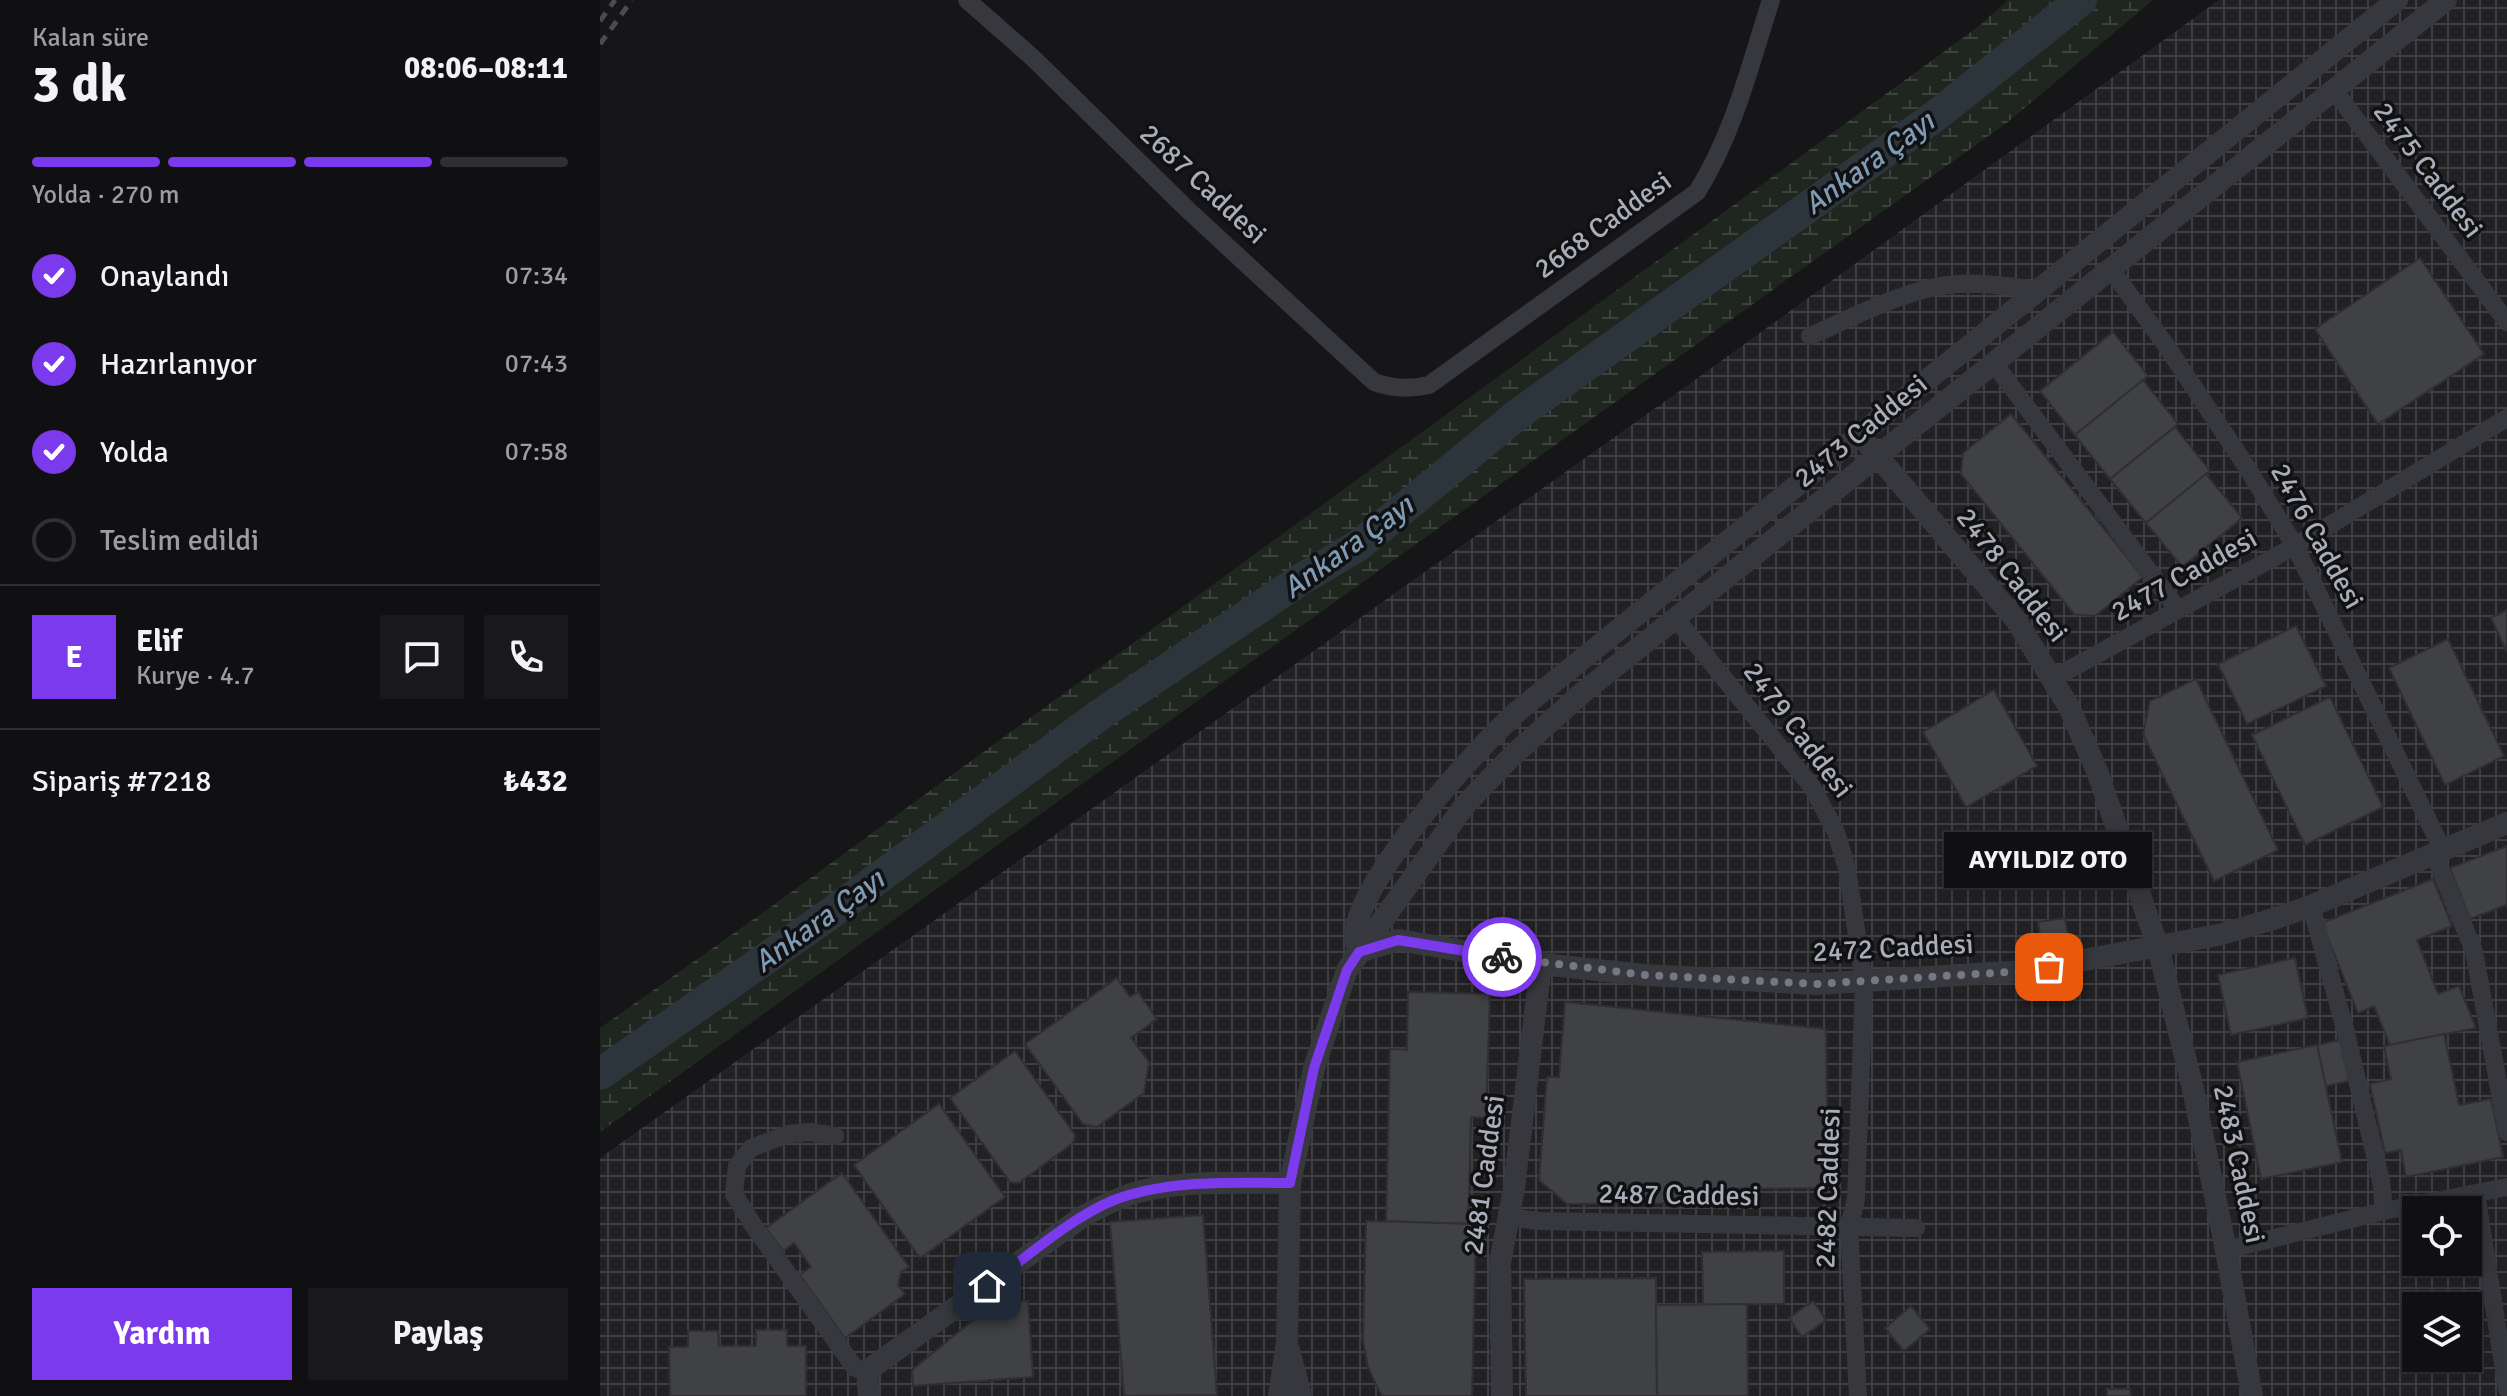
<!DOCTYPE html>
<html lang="tr">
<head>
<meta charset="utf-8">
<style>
  body { margin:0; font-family:Signika,sans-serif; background:#19191b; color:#f1f3f6; height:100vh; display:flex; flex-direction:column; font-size:30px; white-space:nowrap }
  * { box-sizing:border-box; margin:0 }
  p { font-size:26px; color:#9c9d9f }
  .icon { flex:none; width:44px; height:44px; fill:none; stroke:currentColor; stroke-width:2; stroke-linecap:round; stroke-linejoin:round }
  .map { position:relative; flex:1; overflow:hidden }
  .sheet { display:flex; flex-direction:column; background:#101012; width:600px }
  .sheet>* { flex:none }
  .fabs { position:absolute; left:1802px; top:1196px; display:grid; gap:16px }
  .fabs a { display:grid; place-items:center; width:80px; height:80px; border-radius:0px; background:#101012; box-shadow:0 4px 20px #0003,0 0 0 2px #303032; font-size:40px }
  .pin { position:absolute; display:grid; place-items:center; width:68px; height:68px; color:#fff; margin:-34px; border-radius:16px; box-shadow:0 4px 12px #0006 }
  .courier { position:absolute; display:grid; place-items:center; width:80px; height:80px; margin:-40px; border:6px solid #7c3aed; border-radius:50%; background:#fff; color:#222; box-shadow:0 2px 10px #0007 }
  .bubble { position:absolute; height:56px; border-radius:0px; background:#101012; box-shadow:0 4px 20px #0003,0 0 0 2px #303032; font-size:26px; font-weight:800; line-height:56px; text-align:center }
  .summary em { font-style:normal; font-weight:800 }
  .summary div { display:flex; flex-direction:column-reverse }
  .summary { display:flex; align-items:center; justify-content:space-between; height:136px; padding:0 32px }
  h1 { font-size:52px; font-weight:800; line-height:60px }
  .bar { display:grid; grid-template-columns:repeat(4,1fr); gap:12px 8px; align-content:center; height:96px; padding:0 32px }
  .bar i { height:10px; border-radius:6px; background:#303032 }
  .bar .active { background:#7c3aed }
  .bar p { grid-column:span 4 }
  .line { display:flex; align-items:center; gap:20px; padding:0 32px; border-top:2px solid #303032 }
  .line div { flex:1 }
  .round { display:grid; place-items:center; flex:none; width:84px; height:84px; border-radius:0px; background:#19191b }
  ol { padding:0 32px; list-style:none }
  li { display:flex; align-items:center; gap:24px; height:88px }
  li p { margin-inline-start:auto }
  li .icon { padding:8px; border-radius:50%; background:#7c3aed; color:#fff; stroke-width:4 }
  li:last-child { color:#9c9d9f }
  li i { width:44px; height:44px; border:4px solid #303032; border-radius:50% }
  .primary-button { display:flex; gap:16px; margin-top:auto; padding:16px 32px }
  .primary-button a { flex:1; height:92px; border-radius:0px; background:#7c3aed; color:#fff; font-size:32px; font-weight:800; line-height:92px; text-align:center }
  .primary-button a+a { background:#19191b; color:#f1f3f6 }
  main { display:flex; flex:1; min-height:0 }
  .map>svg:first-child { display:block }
</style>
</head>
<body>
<main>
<section class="sheet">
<div class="summary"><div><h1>3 dk</h1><p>Kalan süre</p></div><em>08:06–08:11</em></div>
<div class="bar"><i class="active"></i><i class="active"></i><i class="active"></i><i></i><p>Yolda · 270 m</p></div>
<ol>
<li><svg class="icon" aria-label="check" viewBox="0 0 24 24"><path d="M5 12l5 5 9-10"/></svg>Onaylandı<p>07:34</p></li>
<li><svg class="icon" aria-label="check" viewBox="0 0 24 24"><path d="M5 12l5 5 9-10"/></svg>Hazırlanıyor<p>07:43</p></li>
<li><svg class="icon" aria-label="check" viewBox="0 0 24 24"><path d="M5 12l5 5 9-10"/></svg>Yolda<p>07:58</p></li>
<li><i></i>Teslim edildi</li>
</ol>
<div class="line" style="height:144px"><b class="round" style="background:#7c3aed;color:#fff">E</b><div><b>Elif</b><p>Kurye · 4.7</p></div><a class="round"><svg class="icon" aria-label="chat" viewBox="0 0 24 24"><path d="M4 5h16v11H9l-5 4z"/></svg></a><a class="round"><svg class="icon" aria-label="phone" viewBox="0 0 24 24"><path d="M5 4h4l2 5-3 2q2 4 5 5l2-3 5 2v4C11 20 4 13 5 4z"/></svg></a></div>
<div class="line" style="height:104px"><div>Sipariş #7218</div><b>₺432</b></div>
<div class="primary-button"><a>Yardım</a><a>Paylaş</a></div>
</section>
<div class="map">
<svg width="1907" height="1396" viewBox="0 0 1907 1396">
  <defs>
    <pattern id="industrial-grid" width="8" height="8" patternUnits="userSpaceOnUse" patternTransform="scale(2)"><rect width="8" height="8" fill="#222225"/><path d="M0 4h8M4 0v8" fill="none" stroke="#3f3f43"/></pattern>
    <pattern id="wetland-marsh" width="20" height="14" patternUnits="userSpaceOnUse" patternTransform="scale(2)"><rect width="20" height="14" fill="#1e261f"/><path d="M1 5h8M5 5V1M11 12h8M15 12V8" fill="none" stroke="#3c433d"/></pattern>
  </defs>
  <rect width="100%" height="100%" fill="#161618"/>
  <!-- industrial -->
  <path fill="url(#industrial-grid)" fill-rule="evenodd" d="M1619,0H1907V1396H0V1158L1092,382ZM1816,1210H1868V1262H1816ZM1816,1306H1868V1358H1816Z"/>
  <!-- wetland -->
  <polygon fill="url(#wetland-marsh)" points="1408,0 1553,0 1408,122 654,660 0,1132 0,1028 168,909 1375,29"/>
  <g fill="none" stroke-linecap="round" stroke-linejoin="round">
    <!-- river -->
    <polyline stroke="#2c353c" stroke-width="32" points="0,1074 227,916 501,714 700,580 759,545 917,415 1334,117 1481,0"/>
  </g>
  <!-- building -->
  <g fill="#404145" stroke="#303034" stroke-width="2">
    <polygon points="1820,258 1884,354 1778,424 1715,329"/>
    <polygon points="1513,332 1548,376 1475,435 1440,391"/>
    <polygon points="1543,380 1578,424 1510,479 1475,435"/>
    <polygon points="1411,414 1543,577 1495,616 1474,614 1361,474 1363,453"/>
    <polygon points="1575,427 1610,471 1546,523 1510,479"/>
    <polygon points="1606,474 1642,518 1582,567 1546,523"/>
    <polygon points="1907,610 1907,652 1891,618"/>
    <polygon points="1696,626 1726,686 1647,724 1618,664"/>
    <polygon points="1848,639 1904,756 1845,785 1789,668"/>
    <polygon points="1596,679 1678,850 1614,881 1543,734 1550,701"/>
    <polygon points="1394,690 1437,766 1366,807 1323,732"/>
    <polygon points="1730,697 1783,807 1705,845 1652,735"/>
    <polygon points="1907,846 1907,908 1906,905 1870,919 1850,868"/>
    <polygon points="1833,879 1852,926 1817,940 1838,994 1859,986 1876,1028 1790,1045 1774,1006 1758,1013 1722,923"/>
    <polygon points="1465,918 1470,947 1443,952 1438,922"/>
    <polygon points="1695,958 1708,1018 1631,1035 1618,975"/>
    <polygon points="517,978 530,997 538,992 557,1019 531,1038 549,1062 544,1093 497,1127 483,1124 425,1044"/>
    <polygon points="808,992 890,994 886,1118 871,1117 868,1224 786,1221 790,1049 807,1050"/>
    <polygon points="965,1002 1226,1029 1228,1188 1134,1189 1134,1203 967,1204 939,1180 947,1077 959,1077"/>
    <polygon points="1844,1034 1859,1105 1891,1099 1903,1157 1806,1177 1801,1150 1785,1153 1770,1084 1791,1079 1784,1046"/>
    <polygon points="1740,1040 1749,1081 1725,1086 1717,1045"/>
    <polygon points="1717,1045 1742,1162 1661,1179 1637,1062"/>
    <polygon points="415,1051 475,1135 473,1143 419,1183 410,1182 350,1098"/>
    <polygon points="339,1104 405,1197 320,1258 254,1165"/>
    <polygon points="242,1173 309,1267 301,1272 298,1285 305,1294 245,1338 200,1275 211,1267 194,1243 183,1251 166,1228"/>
    <polygon points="603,1215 617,1395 524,1396 510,1222"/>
    <polygon points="766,1221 876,1224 872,1396 783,1396 779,1391 768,1367 763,1340"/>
    <polygon points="1184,1251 1184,1304 1103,1305 1102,1252"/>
    <polygon points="1056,1278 1057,1396 926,1396 924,1279"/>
    <polygon points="428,1301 433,1377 313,1386 312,1370 394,1303"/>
    <polygon points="1213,1301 1226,1320 1202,1337 1189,1318"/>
    <polygon points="1147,1304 1148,1396 1057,1396 1056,1305"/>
    <polygon points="1311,1306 1330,1329 1304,1351 1285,1328"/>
    <polygon points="156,1330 187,1330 187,1346 206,1346 206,1396 70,1396 69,1347 88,1347 88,1331 118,1331 119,1346 156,1346"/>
    <polygon points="1507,1389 1530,1389 1531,1396 1507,1396"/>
  </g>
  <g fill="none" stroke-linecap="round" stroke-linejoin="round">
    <!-- minor -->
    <g stroke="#37383d" stroke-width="18">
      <path d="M367,0L433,58L588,210L774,382C794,389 809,389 829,385L1097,192C1134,133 1150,65 1171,0"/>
      <polyline points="1734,90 1907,322"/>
      <polyline points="1510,268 1565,344 1646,466 1695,546 1843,851"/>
      <path d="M1210,336C1254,317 1309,287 1357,284C1384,282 1411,287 1438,290"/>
      <polyline points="1393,362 1578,610"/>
      <polyline points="1076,619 1212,787 1236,832 1247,869 1264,982 1256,1199 1249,1227 1258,1396"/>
      <polyline points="1452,679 1695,546 1907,418"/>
      <polyline points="1834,854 1874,951 1907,1132"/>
      <polyline points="1711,906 1745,1029 1781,1181 1784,1211"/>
      <polyline points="235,1136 211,1132 188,1134 151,1148 137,1166 134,1194 153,1225 255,1368 267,1371"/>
      <polyline points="1876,1194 1907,1389"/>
      <polyline points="908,1217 939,1221 1316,1228"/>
      <polyline points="1626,1250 1784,1211 1907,1187"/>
    </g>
    <!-- tertiary -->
    <g stroke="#37383d" stroke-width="22">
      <polyline points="1270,447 1416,620 1469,707 1497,771 1558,947 1593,1089 1626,1250 1652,1396"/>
      <path d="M759,952C757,947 755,940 755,934C760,877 875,750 918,711L1797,0"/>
      <polyline points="759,952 798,940 941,964 1045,975 1216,984 1425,971 1618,935 1667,921 1711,906 1907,823"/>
      <polyline points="689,1350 701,1396"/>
      <path d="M269,1396L267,1371L482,1217C502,1206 523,1195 546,1190C592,1180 643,1183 690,1183"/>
      <polyline points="679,1396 687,1341 690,1183 714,1068 747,970 865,805 912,756 981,694 1846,0"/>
      <polyline points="902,1396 900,1263 914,1188 941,964"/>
    </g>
    <!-- rail -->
    <g stroke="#4a4c52" stroke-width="5" stroke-dasharray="10 8" stroke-linecap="butt">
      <polyline points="0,21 15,0"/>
      <polyline points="0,44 32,0"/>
    </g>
  </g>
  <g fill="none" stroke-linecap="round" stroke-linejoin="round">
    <!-- done -->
    <polyline stroke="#757880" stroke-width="8" stroke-dasharray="0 14.4" points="902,957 1045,975 1216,984 1425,971 1449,967"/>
    <!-- route -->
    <path stroke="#7c3aed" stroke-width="10" d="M387,1286C426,1258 470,1218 514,1200C569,1179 633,1183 690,1183L714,1068L747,970L759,952L798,940L902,957"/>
  </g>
  <g text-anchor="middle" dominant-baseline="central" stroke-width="7" stroke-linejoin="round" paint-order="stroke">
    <!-- street labels -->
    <g font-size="28" fill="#a8adb8" stroke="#111113">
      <text transform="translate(1828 170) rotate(53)">2475 Caddesi</text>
      <text transform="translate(603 184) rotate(43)">2687 Caddesi</text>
      <text transform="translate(1003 225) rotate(-36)">2668 Caddesi</text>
      <text transform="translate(1261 431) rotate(-39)">2473 Caddesi</text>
      <text transform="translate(1717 536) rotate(61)">2476 Caddesi</text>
      <text transform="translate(1412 575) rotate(52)">2478 Caddesi</text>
      <text transform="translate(1584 575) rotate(-29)">2477 Caddesi</text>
      <text transform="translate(1198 730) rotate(53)">2479 Caddesi</text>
      <text transform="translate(1293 948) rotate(-3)">2472 Caddesi</text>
      <text transform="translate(1639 1164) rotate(78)">2483 Caddesi</text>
      <text transform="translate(884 1175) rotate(-82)">2481 Caddesi</text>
      <text transform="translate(1228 1188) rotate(-88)">2482 Caddesi</text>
      <text transform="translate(1079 1195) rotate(1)">2487 Caddesi</text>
    </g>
    <!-- water labels -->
    <g font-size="30" font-style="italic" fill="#7f9bb3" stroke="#111113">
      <text transform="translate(1269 163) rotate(-36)">Ankara Çayı</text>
      <text transform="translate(748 547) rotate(-36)">Ankara Çayı</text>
      <text transform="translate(219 921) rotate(-36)">Ankara Çayı</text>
    </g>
  </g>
</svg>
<div class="fabs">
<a><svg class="icon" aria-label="locate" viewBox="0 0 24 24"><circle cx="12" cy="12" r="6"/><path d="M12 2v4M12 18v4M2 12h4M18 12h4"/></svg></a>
<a><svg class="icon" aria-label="layers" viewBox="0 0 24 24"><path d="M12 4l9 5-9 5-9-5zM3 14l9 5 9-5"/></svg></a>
</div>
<div class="pin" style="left:1449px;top:967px;background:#ea580c"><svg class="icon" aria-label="bag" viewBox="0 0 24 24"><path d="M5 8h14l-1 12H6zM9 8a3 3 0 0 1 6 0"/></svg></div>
<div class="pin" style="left:387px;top:1286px;background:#1f2937"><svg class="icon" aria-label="home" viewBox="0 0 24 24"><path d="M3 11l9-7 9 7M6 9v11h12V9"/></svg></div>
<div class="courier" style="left:902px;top:957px"><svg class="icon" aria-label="bike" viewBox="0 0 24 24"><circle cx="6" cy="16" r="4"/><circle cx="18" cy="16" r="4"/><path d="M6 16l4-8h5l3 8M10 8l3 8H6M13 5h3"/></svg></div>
<div class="bubble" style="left:1344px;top:832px;width:208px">AYYILDIZ OTO</div>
</div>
</main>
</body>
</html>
